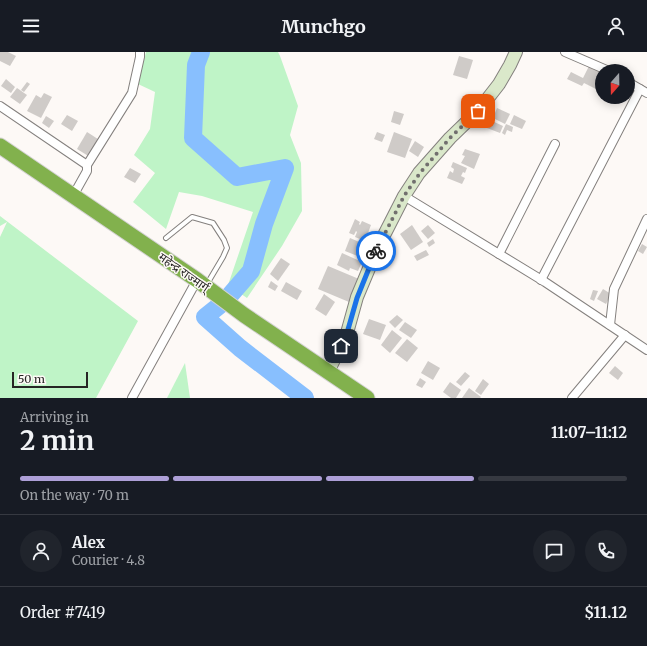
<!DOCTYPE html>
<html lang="en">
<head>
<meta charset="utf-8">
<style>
  body { margin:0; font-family:Merriweather,"Noto Sans Devanagari",serif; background:#20242c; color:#f1f3f6; height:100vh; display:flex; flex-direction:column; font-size:15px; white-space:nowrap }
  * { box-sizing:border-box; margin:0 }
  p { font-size:13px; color:#9ea1a6 }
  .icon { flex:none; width:22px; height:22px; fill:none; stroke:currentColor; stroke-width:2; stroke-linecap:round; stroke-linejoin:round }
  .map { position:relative; height:346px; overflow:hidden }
  .side { display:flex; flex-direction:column; background:#171b24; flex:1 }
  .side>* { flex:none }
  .needle { width:26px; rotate:200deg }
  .controls { position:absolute; left:595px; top:12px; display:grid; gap:8px }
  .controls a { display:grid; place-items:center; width:40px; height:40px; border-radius:50%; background:#171b24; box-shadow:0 2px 10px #0003; font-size:20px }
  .scale { position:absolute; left:12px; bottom:10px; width:76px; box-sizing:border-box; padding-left:4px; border:2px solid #262524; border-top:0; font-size:11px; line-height:14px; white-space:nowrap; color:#262524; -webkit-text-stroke:3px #fdf9f6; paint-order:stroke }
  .pin { position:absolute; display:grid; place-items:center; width:34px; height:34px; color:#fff; margin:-17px; border-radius:8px; box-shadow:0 2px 6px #0006 }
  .courier { position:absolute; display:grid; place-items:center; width:40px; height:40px; margin:-20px; border:3px solid #1a73e8; border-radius:50%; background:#fff; color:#222; box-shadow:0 1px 5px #0007 }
  .overview em { font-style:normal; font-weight:700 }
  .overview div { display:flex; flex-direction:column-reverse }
  .overview { display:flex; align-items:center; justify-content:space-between; height:68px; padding:0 20px }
  h1 { font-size:26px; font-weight:700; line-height:30px }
  .bar { display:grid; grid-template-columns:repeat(4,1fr); gap:6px 4px; align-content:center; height:48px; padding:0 20px }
  .bar i { height:5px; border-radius:3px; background:#363941 }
  .bar .current { background:#ad9fd7 }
  .bar p { grid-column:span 4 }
  .line { display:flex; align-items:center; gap:10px; padding:0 20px; border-top:1px solid #363941 }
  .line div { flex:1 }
  .round { display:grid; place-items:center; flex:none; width:42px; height:42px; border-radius:21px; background:#20242c }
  header { display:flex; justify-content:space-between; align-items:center; height:52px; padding:0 20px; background:#171b24; font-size:18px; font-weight:700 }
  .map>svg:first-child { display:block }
</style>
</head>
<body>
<header><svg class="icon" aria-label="menu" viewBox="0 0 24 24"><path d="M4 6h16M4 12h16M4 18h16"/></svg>Munchgo<svg class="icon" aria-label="person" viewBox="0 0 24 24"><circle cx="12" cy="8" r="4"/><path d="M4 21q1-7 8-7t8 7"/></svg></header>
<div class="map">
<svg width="647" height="346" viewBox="0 0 647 346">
  <rect width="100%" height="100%" fill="#fdf9f6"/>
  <!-- green -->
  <g fill="#bff4c7">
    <polygon points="146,0 278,0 280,4 298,54 290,83 301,111 302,159 282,194 247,246 228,233 253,160 202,144 179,140 166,177 133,150 155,121 134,103 150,77 155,40 138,32"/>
    <polygon points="0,164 138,269 96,346 0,346 0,185 7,170 0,174"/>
    <polygon points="185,311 190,346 167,346"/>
  </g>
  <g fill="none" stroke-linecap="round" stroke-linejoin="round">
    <!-- river -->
    <polyline stroke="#88bffe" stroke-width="18" points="201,0 196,13 193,86 237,125 285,116 264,172 251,219 225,249 205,265 240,296 305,346"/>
  </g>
  <!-- building -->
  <g fill="#cfcbc8">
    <polygon points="0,0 8,0 16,4 10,14 0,9"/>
    <polygon points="459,4 473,8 467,27 453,23"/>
    <polygon points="589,14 602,21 602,24 596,37 584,31 582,34 567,27 571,20 583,26"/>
    <polygon points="6,27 15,35 11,41 1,34"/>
    <polygon points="27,30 30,32 24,40 21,38"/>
    <polygon points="17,36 27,43 20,52 10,45"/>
    <polygon points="44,41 52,45 41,66 27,59 36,43 41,46"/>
    <polygon points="497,56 510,62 505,72 493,66"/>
    <polygon points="394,59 404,62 400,73 391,70"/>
    <polygon points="67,63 78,69 72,79 61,72"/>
    <polygon points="514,63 526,69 522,77 510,72"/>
    <polygon points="46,64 54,69 49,76 42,71"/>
    <polygon points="490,68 503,74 500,81 487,76"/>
    <polygon points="506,72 513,75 512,80 507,78 505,83 502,81"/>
    <polygon points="87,80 101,89 90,105 77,97"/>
    <polygon points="377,80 385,83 382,90 374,87"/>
    <polygon points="394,80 412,87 405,106 387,100"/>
    <polygon points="415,89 424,95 418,105 409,99"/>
    <polygon points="465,97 480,102 474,117 461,111 465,104 462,103"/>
    <polygon points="453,110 467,116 465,121 463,120 461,124 465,126 462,132 447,126 450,119 453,121 454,117 451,115"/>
    <polygon points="130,116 141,122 135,131 124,125"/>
    <polygon points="355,167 360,170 359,172 360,173 362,169 371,173 365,189 355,185 357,180 356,179 354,183 349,181"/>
    <polygon points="412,173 423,190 411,198 400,182"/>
    <polygon points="428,173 435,181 428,187 421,179"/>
    <polygon points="350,186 364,192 360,205 345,199"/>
    <polygon points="433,187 435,191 429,195 427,191"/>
    <polygon points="642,192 647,195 643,202 638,199"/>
    <polygon points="426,198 429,203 417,209 414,204"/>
    <polygon points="342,201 362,210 358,219 350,216 349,219 337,213"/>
    <polygon points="281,206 290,212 278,229 270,222"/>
    <polygon points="328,214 359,227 349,250 318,237"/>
    <polygon points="271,229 278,234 275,239 268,235"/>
    <polygon points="286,230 302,239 297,248 281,239"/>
    <polygon points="603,237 611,242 606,252 597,247"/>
    <polygon points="593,238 598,239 594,249 590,247"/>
    <polygon points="324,242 335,250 326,264 315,257"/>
    <polygon points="397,263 403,268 395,276 389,270"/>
    <polygon points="369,267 386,273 380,288 363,282"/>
    <polygon points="405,270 417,278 411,286 399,278"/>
    <polygon points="392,278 402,286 390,301 381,293"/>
    <polygon points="407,287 418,296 407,310 395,301"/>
    <polygon points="428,309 440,316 433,328 421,321"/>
    <polygon points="615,314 623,321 618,328 609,321"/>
    <polygon points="465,320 470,324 461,334 456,330"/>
    <polygon points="420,326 426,330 422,336 416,333"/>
    <polygon points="483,327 489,332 481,343 475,339"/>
    <polygon points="450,330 461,338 456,346 451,346 443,340"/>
    <polygon points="469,336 481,345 480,346 462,346"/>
  </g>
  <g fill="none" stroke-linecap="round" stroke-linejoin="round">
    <defs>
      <polyline id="lane" points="166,186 192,165 213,171 224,188 227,196 223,205 207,232"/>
      <g id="street">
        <polyline points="565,0 609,19"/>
        <polyline points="628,30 647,41"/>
        <polyline points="0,54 87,113 87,119 73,144"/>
        <polyline points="87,113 132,41 140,5 140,0"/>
        <polyline points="404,144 545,230 647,298"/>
        <polyline points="499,202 555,92"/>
        <polyline points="541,228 640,37"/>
        <polyline points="610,273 614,237 647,167"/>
        <polyline points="132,346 197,228"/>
        <polyline points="572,346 625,283"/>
      </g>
      <polyline id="secondary" points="328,320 347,281 357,245 378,195 404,144 419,121 450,86 478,59 499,32 510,13 516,0"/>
      <polyline id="highway" points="0,94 197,228 244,263 367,346"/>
    </defs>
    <!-- lane casing -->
    <use href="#lane" stroke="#84807e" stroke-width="6"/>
    <!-- street casing -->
    <use href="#street" stroke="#84807e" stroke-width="10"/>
    <!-- secondary casing -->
    <use href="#secondary" stroke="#84807e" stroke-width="14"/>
    <!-- highway casing -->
    <use href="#highway" stroke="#d4d3d3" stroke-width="17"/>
    <!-- lane -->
    <use href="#lane" stroke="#fff" stroke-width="4"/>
    <!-- street -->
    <use href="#street" stroke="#fff" stroke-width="8"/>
    <!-- secondary -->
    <use href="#secondary" stroke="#dae8ca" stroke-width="12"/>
    <!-- highway -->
    <use href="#highway" stroke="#82b14d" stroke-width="15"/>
  </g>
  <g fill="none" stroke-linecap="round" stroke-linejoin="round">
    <!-- done -->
    <polyline stroke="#716f6e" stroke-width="4" stroke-dasharray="0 7.2" points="376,199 404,144 420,121 450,86 478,59"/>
    <!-- route -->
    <polyline stroke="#1a73e8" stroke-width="5" points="341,294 347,281 357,246 376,199"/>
  </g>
  <g text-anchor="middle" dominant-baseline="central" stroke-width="3" stroke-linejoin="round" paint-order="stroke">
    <!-- street labels -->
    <g font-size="12" fill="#262524" stroke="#fdf9f6">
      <text transform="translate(184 220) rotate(35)">महेन्द्र राज्मार्ग्</text>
    </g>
  </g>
</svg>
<div class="controls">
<a><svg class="needle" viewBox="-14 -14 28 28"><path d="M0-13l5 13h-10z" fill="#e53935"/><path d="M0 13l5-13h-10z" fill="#9ea1a6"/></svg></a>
</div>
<div class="scale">50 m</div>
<div class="pin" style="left:478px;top:59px;background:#ea580c"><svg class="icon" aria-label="bag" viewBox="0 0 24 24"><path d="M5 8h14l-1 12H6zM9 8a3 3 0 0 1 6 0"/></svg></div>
<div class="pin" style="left:341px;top:294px;background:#1f2937"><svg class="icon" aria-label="home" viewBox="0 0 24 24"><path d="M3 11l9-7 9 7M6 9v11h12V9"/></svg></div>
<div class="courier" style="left:376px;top:199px"><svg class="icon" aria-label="bike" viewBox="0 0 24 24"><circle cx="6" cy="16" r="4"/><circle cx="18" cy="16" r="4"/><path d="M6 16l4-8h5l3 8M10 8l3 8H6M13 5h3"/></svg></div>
</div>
<section class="side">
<div class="overview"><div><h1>2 min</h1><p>Arriving in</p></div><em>11:07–11:12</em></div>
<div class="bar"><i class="current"></i><i class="current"></i><i class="current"></i><i></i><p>On the way · 70 m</p></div>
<div class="line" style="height:72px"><a class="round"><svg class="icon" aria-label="person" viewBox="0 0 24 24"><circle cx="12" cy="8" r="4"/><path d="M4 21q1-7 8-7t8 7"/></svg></a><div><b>Alex</b><p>Courier · 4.8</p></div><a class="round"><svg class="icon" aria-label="chat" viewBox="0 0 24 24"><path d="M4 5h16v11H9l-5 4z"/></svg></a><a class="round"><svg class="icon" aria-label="phone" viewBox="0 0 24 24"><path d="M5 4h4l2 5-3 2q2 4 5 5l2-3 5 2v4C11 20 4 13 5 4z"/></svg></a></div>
<div class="line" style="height:52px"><div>Order #7419</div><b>$11.12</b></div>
</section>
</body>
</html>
